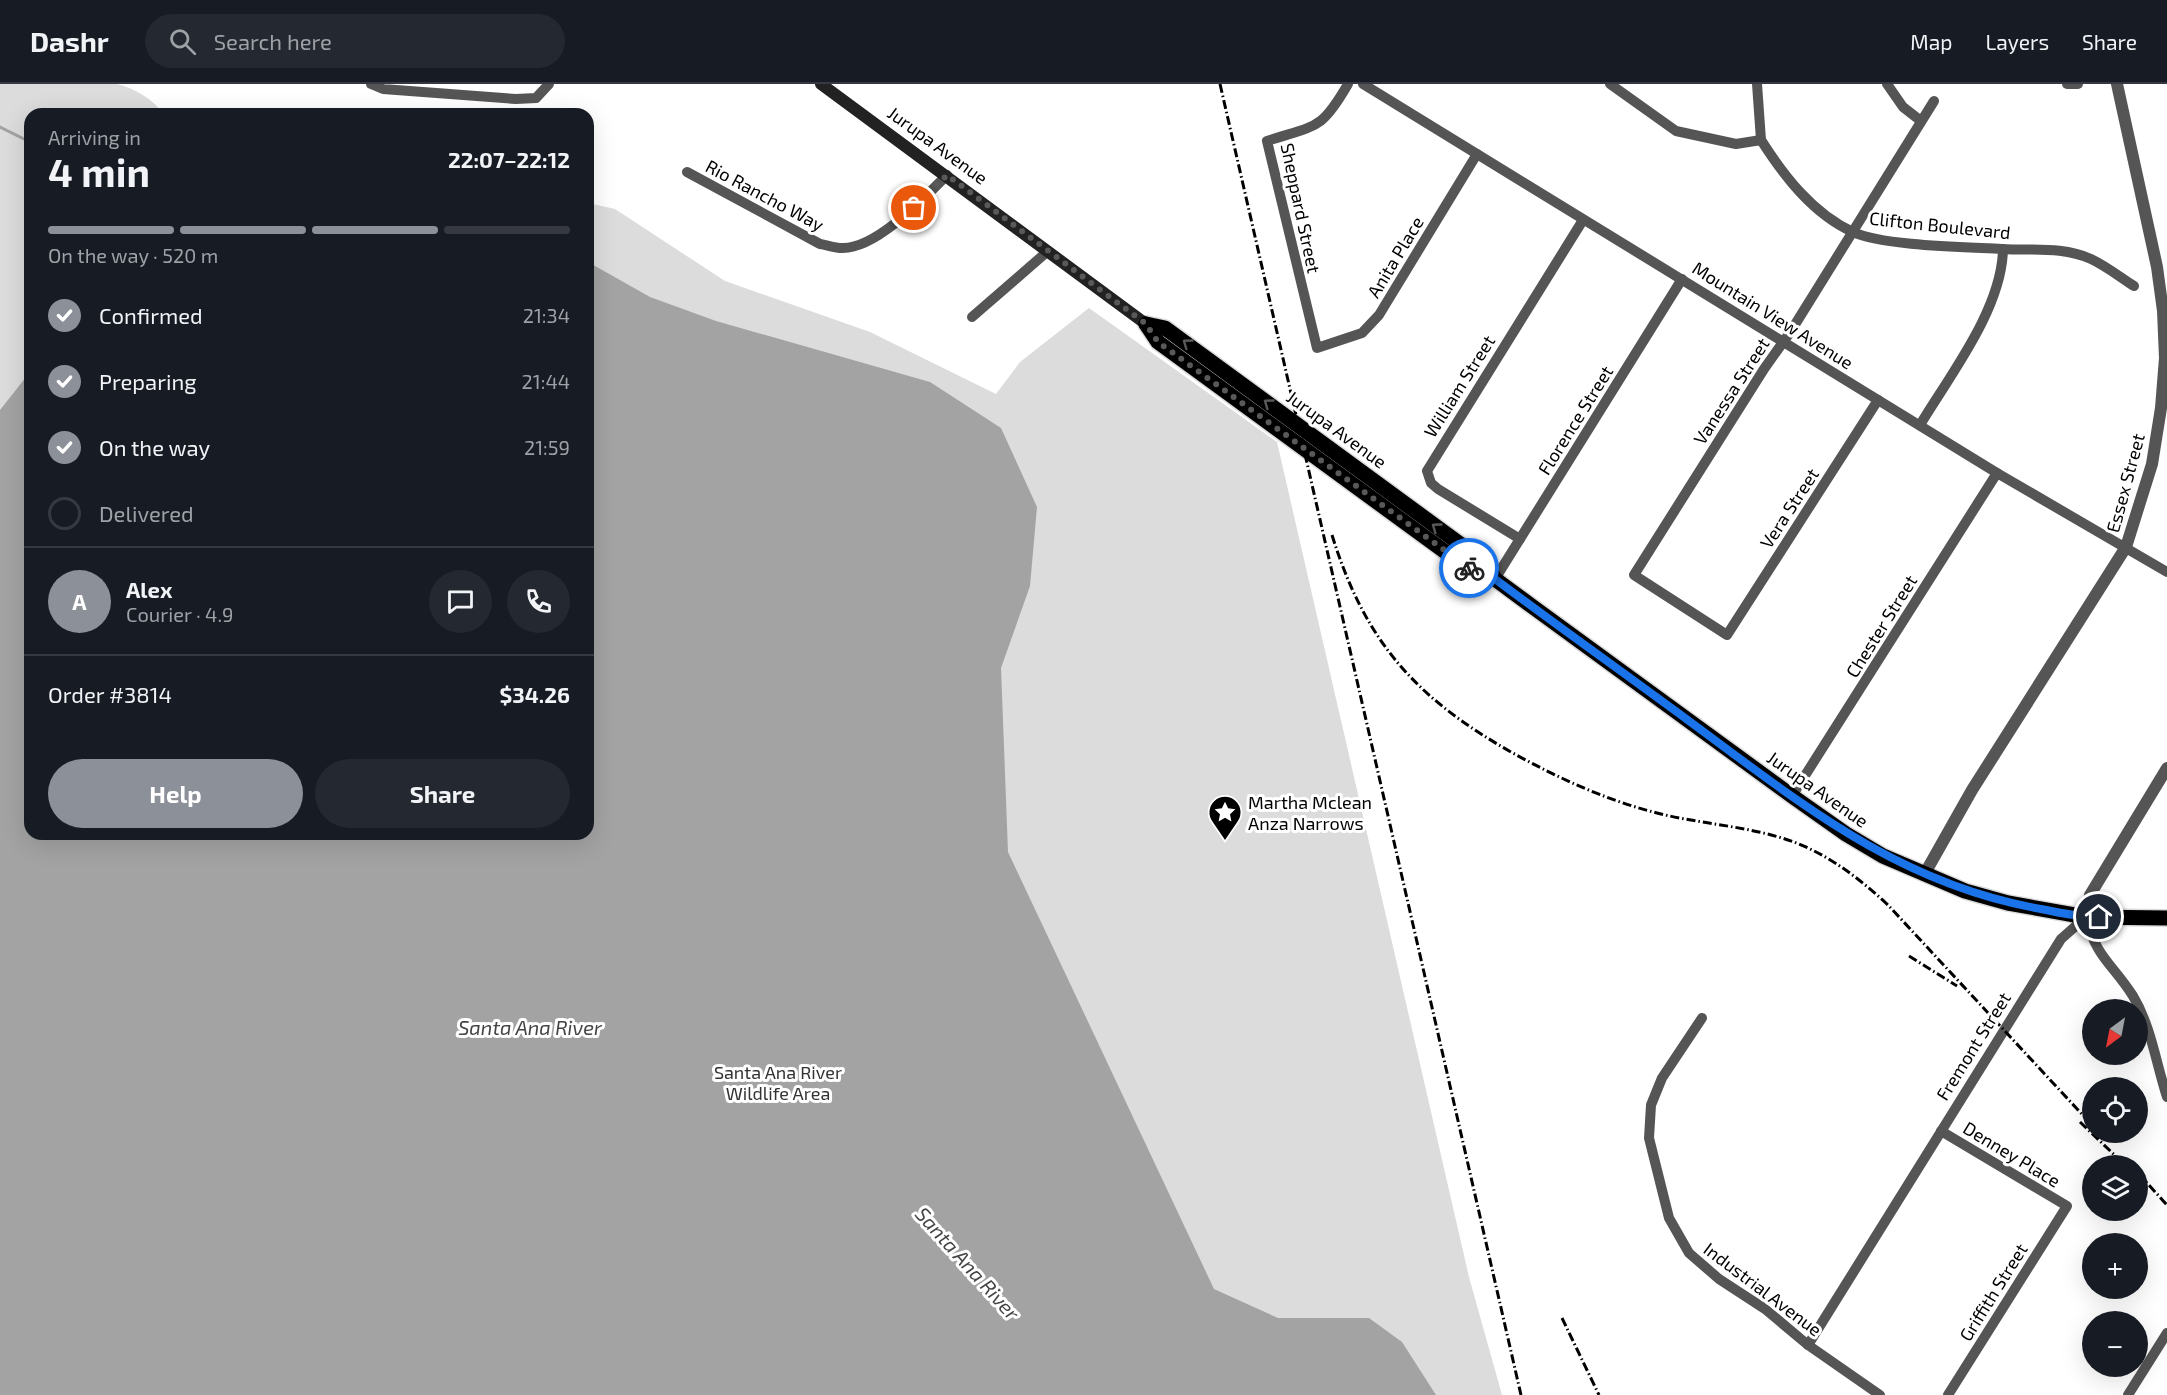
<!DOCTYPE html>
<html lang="en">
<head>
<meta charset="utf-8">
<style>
  body { margin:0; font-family:"Exo 2",sans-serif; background:#242831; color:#f1f3f6; height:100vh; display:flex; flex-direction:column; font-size:22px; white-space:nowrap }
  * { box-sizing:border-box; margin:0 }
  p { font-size:20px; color:#9ea1a6 }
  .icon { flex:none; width:33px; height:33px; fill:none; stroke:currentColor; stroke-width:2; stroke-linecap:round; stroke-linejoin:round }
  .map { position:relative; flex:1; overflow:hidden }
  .sheet { position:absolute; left:24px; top:24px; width:570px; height:732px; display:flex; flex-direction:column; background:#171b24; border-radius:18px; box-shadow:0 6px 24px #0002 }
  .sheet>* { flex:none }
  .needle { width:39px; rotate:212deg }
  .buttons { position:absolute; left:2082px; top:915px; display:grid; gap:12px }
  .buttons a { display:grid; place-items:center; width:66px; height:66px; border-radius:50%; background:#171b24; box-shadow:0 6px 24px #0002; font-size:30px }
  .pin { position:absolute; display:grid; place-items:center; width:51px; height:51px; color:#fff; margin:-26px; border:3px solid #fff; border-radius:50%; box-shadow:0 2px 6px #0007 }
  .courier { position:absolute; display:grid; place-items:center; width:60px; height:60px; margin:-30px; border:4px solid #1a73e8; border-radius:50%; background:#fff; color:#222; box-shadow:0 2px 8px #0007 }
  .summary em { font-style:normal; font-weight:700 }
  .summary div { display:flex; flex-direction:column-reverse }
  .summary { display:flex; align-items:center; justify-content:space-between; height:102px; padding:0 24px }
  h1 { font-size:39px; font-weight:700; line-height:45px }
  .bar { display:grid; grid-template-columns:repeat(4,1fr); gap:9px 6px; align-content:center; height:72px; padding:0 24px }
  .bar i { height:8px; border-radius:4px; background:#363941 }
  .bar .selected { background:#8c9099 }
  .bar p { grid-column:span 4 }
  .line { display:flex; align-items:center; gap:15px; padding:0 24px; border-top:2px solid #363941 }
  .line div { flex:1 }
  .round { display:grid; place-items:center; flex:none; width:63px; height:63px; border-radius:32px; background:#242831 }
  ol { padding:0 24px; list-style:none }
  li { display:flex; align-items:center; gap:18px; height:66px }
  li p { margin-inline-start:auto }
  li .icon { padding:6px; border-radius:50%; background:#8c9099; color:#fff; stroke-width:4 }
  li:last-child { color:#9ea1a6 }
  li i { width:33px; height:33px; border:3px solid #363941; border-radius:50% }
  .primary-button { display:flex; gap:12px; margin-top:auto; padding:12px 24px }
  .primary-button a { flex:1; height:69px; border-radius:36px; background:#8c9099; color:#fff; font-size:24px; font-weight:700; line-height:69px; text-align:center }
  .primary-button a+a { background:#242831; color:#f1f3f6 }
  header { display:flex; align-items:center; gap:36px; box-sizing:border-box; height:84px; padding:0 30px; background:#171b24; border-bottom:2px solid #363941 }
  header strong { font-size:28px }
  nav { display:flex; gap:33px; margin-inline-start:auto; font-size:21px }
  .search { width:420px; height:54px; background:#242831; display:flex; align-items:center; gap:15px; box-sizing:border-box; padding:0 21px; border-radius:33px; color:#9ea1a6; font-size:22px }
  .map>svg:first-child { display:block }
</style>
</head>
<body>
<header>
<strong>Dashr</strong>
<div class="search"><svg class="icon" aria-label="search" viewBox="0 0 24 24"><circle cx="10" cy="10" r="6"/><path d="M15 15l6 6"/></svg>Search here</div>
<nav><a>Map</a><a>Layers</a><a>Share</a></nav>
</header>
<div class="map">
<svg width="2167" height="1311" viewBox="0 0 2167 1311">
  <rect width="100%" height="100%" fill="#fff"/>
  <!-- green -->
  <path fill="#dcdcdc" d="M0,0H117C136,5 151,14 164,30H30V750H588V119L615,125L725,197L870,248L996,310L1020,278L1089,224L1277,358L1469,1193L1502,1311H0Z"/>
  <!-- water -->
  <polygon fill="#a3a3a3" points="588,178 650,213 716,237 930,298 1001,344 1037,423 1030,502 1001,584 1008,768 1214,1205 1278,1234 1369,1234 1402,1258 1436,1311 0,1311 0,326 30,288 30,750 588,750"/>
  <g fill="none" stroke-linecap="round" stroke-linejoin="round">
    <!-- stream -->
    <polyline stroke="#a3a3a3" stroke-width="3" points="0,43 30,58"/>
    <defs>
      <g id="primary">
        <polyline points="1146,240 1165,244 1486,479 1495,495 1533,523 1792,712 1846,750 1883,772 1965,807 2008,819 2086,833 2167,834"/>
        <polyline points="1146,240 1158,258 1477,491 1495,495"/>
      </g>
    </defs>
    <!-- primary casing -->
    <use href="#primary" stroke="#dbdbdb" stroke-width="18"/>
    <!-- minor -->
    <g stroke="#555" stroke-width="10">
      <polyline points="371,0 383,5 516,15 536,14 549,0"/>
      <path d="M1348,0C1321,47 1316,41 1267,57L1317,264L1362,249L1379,231L1477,70"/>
      <polyline points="1363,0 1997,389 2167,488"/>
      <path d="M1610,0L1676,47L1736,60L1761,56C1784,92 1813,130 1853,148C1883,162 1966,163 2002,165C2032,167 2062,162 2091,175C2106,182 2120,193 2134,202"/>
      <polyline points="1757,0 1761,56"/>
      <polyline points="1887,0 1903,23 1921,37"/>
      <polyline points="2067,0 2078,0"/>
      <path d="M687,88L820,160C827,161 835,164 842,164C876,165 924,114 947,91"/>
      <polyline points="972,233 1048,167"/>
      <polyline points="1878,316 1727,551 1634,491 1764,285 1791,247 1934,17"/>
      <path d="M1920,341C1950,291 2002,225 2003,165"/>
      <polyline points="1520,455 1438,405 1431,399 1427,387 1583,136"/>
      <polyline points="1495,495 1682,195"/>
      <polyline points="1792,712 1997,389"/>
      <polyline points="1702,934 1662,994 1651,1021 1649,1054 1669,1134 1689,1169 1719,1195 1765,1225 1808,1261 1880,1311"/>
      <polyline points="1941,1047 2067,1122 1948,1311"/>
      <path d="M1808,1261L2061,855L2086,833C2096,874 2113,880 2133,912C2151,942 2156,979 2167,1013"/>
      <polyline points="2128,1311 2167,1249"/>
    </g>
    <!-- tertiary -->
    <g stroke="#555" stroke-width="12">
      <polyline points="1924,791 1972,706 2126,463 2152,380 2161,324 2165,274 2163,227 2157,183 2117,0"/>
      <polyline points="2086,833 2090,811 2167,684"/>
    </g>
    <!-- secondary -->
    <polyline stroke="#222" stroke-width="12" points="821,0 1146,240"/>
    <!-- primary -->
    <use href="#primary" stroke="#000" stroke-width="15"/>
    <!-- rail -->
    <g stroke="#000" stroke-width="3" stroke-dasharray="9 3 1.5 3" stroke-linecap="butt">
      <polyline points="1220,0 1521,1311"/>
      <path d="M1332,451C1365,558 1416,614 1511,668C1558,694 1606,716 1657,729C1704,741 1754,742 1799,760C1833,774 1861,796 1888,821L2092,1041"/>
      <polyline points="1909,872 1957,902"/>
      <polyline points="2080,1038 2126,1082"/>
      <polyline points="2138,1089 2167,1121"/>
      <polyline points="1562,1234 1599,1311"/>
    </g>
  </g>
  <!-- one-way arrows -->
  <defs><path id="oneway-chevron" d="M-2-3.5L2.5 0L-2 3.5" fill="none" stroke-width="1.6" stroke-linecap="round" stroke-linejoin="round" transform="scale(1.5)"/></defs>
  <g stroke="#595959">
    <use href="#oneway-chevron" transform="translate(1187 259) rotate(-144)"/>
    <use href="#oneway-chevron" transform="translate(1268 319) rotate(-144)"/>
    <use href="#oneway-chevron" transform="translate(1436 443) rotate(-144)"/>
  </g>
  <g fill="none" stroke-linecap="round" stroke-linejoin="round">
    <!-- done -->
    <polyline stroke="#595959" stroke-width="6" stroke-dasharray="0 10.8" points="914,124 947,91 1146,240 1158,258 1469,484"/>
    <!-- route -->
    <path stroke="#1a73e8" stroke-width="8" d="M1469,484L1477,491L1495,495C1559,543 1624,589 1689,637C1802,720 1898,800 2041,825C2060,829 2079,833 2099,833"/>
  </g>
  <!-- icons -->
  <defs>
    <symbol id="sight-pin" viewBox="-11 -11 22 30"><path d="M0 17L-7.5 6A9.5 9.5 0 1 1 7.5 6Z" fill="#000" stroke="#fff"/><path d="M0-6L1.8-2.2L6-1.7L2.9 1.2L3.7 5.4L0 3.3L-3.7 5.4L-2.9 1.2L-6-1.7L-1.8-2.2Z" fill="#fff"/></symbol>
  </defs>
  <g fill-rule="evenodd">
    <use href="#sight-pin" x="1206" y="709" width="38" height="52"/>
  </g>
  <g text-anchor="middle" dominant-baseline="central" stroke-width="6" stroke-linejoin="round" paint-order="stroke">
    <!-- street labels -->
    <g font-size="18" fill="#000" stroke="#fff">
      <text transform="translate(938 61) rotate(36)">Jurupa Avenue</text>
      <text transform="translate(765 111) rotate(28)">Rio Rancho Way</text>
      <text transform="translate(1301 124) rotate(78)">Sheppard Street</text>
      <text transform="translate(1940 141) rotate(6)">Clifton Boulevard</text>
      <text transform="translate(1395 173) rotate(-59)">Anita Place</text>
      <text transform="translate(1773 231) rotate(32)">Mountain View Avenue</text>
      <text transform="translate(1459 302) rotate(-58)">William Street</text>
      <text transform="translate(1731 307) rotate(-57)">Vanessa Street</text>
      <text transform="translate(1575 336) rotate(-58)">Florence Street</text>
      <text transform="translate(1337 345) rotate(36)">Jurupa Avenue</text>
      <text transform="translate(2125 399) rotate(-75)">Essex Street</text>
      <text transform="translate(1789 424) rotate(-57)">Vera Street</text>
      <text transform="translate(1881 542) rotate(-58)">Chester Street</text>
      <text transform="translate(1818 705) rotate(35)">Jurupa Avenue</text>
      <text transform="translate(1973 962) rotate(-58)">Fremont Street</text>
      <text transform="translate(2012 1070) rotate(31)">Denney Place</text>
      <text transform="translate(1763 1205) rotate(37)">Industrial Avenue</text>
      <text transform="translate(1993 1208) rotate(-58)">Griffith Street</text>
    </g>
    <!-- poi labels -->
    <g font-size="18" fill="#000" stroke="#fff" text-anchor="start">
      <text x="1248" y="718">Martha Mclean<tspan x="1248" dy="21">Anza Narrows</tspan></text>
    </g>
    <!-- park labels -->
    <g font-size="18" fill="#333" stroke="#fff">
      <text x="778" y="988">Santa Ana River<tspan x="778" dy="21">Wildlife Area</tspan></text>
    </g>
    <!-- water labels -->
    <g font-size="20" font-style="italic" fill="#444" stroke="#fff">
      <text x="530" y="943">Santa Ana River</text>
      <text transform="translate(968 1179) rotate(48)">Santa Ana River</text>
    </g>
  </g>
</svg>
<div class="buttons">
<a><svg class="needle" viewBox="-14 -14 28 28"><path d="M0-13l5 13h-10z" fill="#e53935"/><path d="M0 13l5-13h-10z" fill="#9ea1a6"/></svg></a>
<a><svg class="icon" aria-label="locate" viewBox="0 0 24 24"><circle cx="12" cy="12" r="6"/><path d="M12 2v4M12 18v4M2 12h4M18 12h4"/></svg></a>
<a><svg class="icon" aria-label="layers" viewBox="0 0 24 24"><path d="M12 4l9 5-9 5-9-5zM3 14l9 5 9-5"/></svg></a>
<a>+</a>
<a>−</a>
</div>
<div class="pin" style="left:914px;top:124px;background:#ea580c"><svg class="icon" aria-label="bag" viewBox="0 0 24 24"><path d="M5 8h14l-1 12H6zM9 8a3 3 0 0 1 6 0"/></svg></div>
<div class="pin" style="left:2099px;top:833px;background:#1f2937"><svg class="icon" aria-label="home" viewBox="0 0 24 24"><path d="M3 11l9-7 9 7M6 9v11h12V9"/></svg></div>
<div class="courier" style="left:1469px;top:484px"><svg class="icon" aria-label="bike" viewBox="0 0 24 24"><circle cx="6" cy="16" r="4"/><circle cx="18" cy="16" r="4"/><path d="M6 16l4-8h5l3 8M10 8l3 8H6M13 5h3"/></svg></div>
<section class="sheet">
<div class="summary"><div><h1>4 min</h1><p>Arriving in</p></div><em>22:07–22:12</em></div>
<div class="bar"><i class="selected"></i><i class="selected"></i><i class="selected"></i><i></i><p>On the way · 520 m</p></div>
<ol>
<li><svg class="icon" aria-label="check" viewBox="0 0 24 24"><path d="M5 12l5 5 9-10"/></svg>Confirmed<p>21:34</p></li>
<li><svg class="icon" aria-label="check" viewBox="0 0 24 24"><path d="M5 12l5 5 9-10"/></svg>Preparing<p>21:44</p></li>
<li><svg class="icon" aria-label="check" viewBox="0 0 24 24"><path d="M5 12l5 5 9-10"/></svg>On the way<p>21:59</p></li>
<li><i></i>Delivered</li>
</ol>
<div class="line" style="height:108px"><b class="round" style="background:#8c9099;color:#fff">A</b><div><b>Alex</b><p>Courier · 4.9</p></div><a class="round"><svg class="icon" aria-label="chat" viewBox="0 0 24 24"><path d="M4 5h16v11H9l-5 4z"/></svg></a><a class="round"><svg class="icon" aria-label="phone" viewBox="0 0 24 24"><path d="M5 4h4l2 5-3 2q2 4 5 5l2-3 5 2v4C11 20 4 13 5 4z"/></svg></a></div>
<div class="line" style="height:78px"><div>Order #3814</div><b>$34.26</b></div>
<div class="primary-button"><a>Help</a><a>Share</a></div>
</section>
</div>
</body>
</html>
